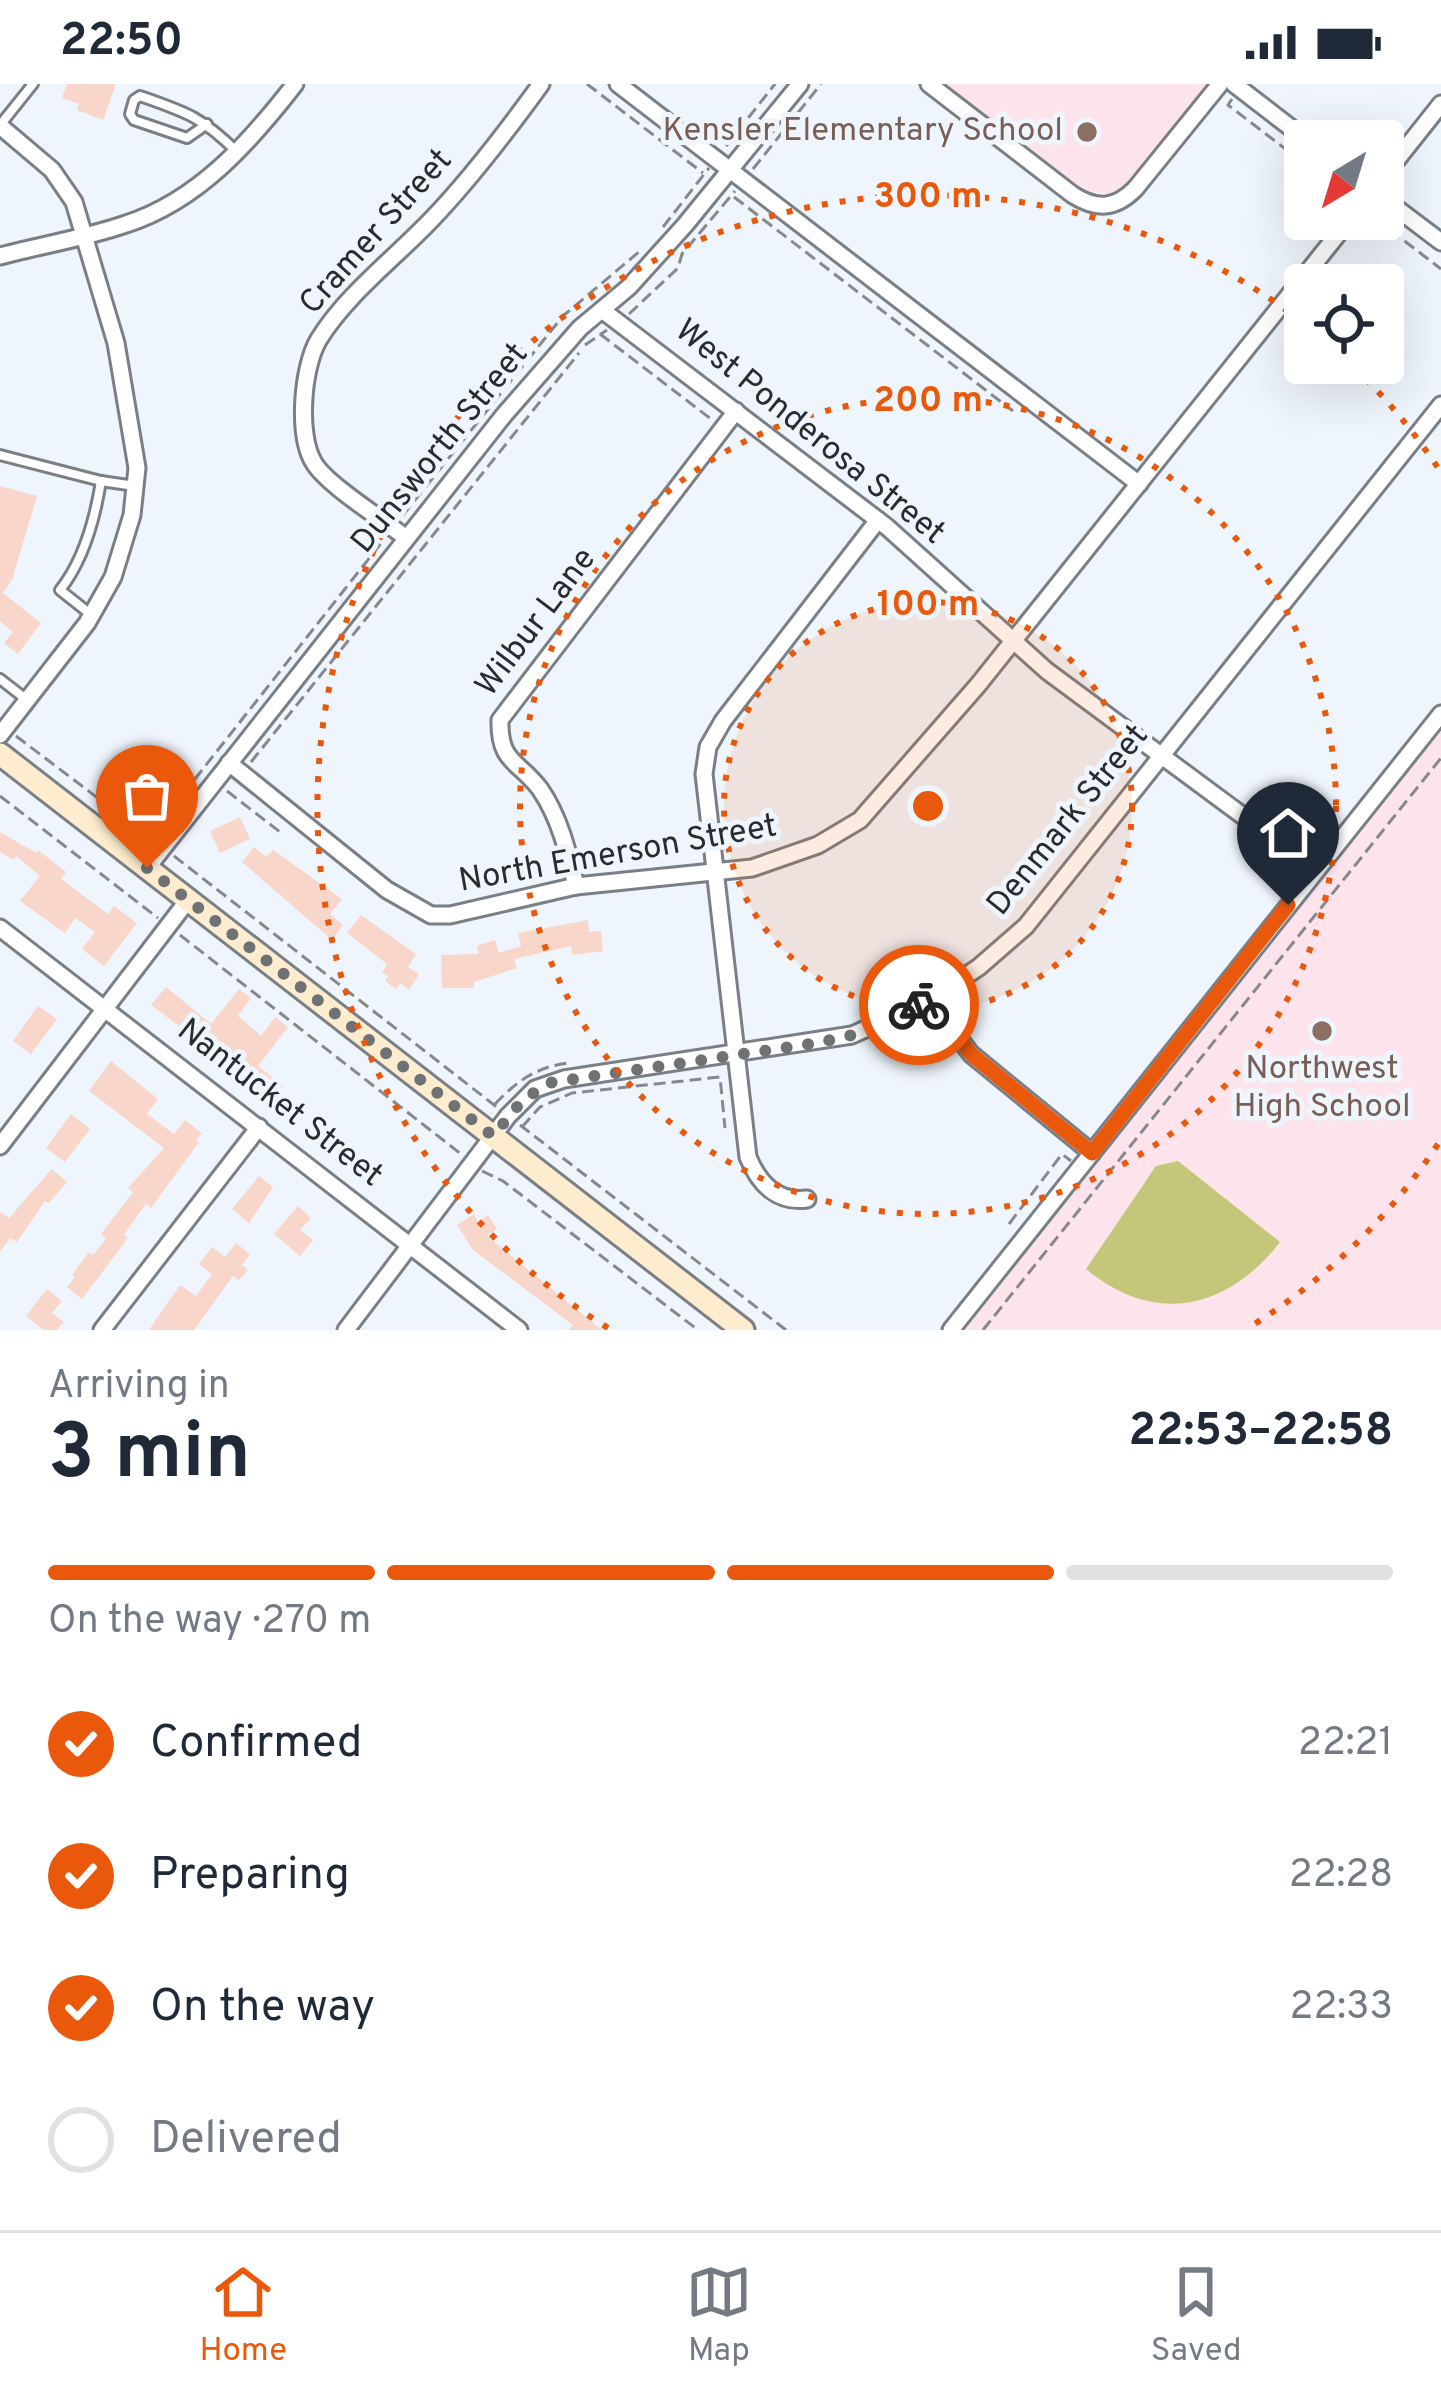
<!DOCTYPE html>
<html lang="en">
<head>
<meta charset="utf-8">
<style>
  body { margin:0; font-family:Overpass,sans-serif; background:#f2f2f3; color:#1f2937; height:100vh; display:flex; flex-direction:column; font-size:45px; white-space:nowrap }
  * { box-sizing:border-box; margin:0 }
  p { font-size:39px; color:#747a83 }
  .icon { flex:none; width:66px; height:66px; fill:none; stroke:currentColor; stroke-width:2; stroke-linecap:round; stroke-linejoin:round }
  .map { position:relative; height:1246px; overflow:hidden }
  .sheet { display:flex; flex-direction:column; background:#fff; flex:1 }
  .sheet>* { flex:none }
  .needle { width:78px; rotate:218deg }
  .fabs { position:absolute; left:1284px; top:36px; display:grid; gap:24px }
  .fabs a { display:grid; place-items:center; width:120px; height:120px; border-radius:12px; background:#fff; box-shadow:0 12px 48px #0002; font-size:60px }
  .pin { position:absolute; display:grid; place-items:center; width:102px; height:102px; color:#fff; margin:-123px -51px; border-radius:50% 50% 50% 0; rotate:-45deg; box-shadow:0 0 12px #0007 }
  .pin .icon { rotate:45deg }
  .courier { position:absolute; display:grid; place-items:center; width:120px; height:120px; margin:-60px; border:9px solid #ea580c; border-radius:50%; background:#fff; color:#222; box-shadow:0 3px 15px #0007 }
  .overview em { font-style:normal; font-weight:700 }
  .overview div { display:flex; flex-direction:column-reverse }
  .overview { display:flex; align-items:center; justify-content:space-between; height:204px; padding:0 48px }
  h1 { font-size:78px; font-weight:700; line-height:90px }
  .bar { display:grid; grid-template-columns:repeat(4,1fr); gap:18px 12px; align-content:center; height:144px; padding:0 48px }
  .bar i { height:15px; border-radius:9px; background:#e0e1e3 }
  .bar .on { background:#ea580c }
  .bar p { grid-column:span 4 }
  ol { padding:0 48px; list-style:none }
  li { display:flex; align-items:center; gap:36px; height:132px }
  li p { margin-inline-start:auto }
  li .icon { padding:12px; border-radius:50%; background:#ea580c; color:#fff; stroke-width:4 }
  li:last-child { color:#747a83 }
  li i { width:66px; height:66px; border:6px solid #e0e1e3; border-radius:50% }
  .status { display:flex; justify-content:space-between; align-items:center; height:84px; padding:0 60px; background:#fff; direction:ltr }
  .status svg { height:33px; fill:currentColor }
  .menu { display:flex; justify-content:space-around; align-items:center; height:168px; border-top:3px solid #e0e1e3; background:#fff; font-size:33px; color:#747a83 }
  .menu a { display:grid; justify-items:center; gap:6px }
  .menu .on { color:#ea580c }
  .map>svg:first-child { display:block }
</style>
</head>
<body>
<div class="status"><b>22:50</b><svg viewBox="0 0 49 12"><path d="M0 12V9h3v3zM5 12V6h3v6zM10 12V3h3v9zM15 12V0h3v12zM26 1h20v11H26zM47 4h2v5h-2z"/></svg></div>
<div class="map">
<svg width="1441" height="1246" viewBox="0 0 1441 1246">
  <rect width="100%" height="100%" fill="#eff5fc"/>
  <!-- education -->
  <g fill="#fce3ec">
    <polygon points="938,0 1208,0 1131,98 1114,111 1081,106 1067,96"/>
    <polygon points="1441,647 1441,1246 965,1246"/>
  </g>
  <!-- green -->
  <path fill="#c4c77a" d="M1178,1077L1280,1158C1227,1226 1155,1242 1086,1185L1156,1082Z"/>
  <!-- building -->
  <g fill="#f8d7ca">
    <polygon points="67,0 116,0 103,36 77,26 79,20 62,14"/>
    <polygon points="0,402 37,412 12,496 3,509 41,539 18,570 4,559 13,548 0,537"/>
    <polygon points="240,733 250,755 220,769 210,747"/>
    <polygon points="0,748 36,769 38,766 66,788 61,795 108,830 114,822 137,839 104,882 82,865 95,848 75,834 65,849 20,817 40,792 16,772 14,776 0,768"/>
    <polygon points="254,763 266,773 273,766 342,815 330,830 343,841 332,856 242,778"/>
    <polygon points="361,831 416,870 408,883 419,890 409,906 400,899 396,905 385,897 388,892 382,888 387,880 347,849"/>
    <polygon points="588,836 589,848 601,847 603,867 572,871 571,862 514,875 517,884 474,898 474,904 442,904 441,871 479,870 477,862 495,856 499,869 521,862 518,849"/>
    <polygon points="166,903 211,940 239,905 251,914 238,932 261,952 275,933 288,943 258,982 283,1001 270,1017 263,1011 257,1018 248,1010 256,1000 151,921"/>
    <polygon points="38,922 57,935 31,970 13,957"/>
    <polygon points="111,977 158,1015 147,1030 174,1050 185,1036 202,1049 196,1056 199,1058 151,1124 146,1120 132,1139 124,1151 128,1154 82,1215 67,1203 75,1193 72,1191 89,1168 93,1171 106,1155 101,1150 133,1108 128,1104 164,1064 89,1007"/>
    <polygon points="71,1030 90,1045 65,1078 46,1064"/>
    <polygon points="52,1085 67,1098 49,1119 45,1117 17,1158 10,1154 0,1168 0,1128 9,1134"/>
    <polygon points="259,1092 273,1103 249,1139 232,1125"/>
    <polygon points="298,1122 311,1134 300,1146 313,1156 300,1172 274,1150"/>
    <polygon points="474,1130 478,1138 488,1131 497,1145 487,1152 602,1246 569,1246 573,1241 473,1166 457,1141"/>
    <polygon points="236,1159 250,1170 242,1181 248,1186 239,1196 233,1192 194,1246 149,1246 180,1201 196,1212 212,1190 199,1180 212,1163 225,1173"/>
    <polygon points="47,1205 62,1217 52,1229 64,1238 57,1246 44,1246 26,1232"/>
  </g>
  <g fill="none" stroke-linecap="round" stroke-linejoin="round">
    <defs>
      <g id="lane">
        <polyline points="1,40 33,0"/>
        <path d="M207,40L187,54L134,36L130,30L134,16L140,12C186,28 202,33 237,68"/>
        <polyline points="0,371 101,397 135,402"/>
        <path d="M89,529L60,506C84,476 95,435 101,397"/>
        <polyline points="0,595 27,616"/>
      </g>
      <g id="street">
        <polyline points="618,0 1139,400"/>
        <path d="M929,0L1073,111C1097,126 1115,125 1135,105L1220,0"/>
        <polyline points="1234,0 1308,57"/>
        <polyline points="0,42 52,86 74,118 116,259 137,384 132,431 113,493 87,539 0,651"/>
        <polyline points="1383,93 1441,20"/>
        <polyline points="1383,114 1441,158"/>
        <path d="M0,172C41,161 86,154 126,140C198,117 250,58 295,0"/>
        <polyline points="602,226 887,443 1047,587 1316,786"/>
        <path d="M406,454C384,436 327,401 314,379C297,352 302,283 319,255C347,210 395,174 432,135C472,93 507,47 541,0"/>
        <polyline points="229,679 387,806 431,831 450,831 576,802 752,784 818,761 860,736 978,601 1350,135"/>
        <polyline points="147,784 504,331 580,244 629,203 685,141 800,0"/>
        <path d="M576,802C568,769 560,734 540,705C518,676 499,679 500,636L736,327"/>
        <polyline points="0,844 519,1246"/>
        <polyline points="930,916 971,970 1092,1069"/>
        <polyline points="0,1062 188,816"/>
        <path d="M807,1115C777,1119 759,1100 748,1073L704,690L708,663L723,637L878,436"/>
        <polyline points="102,1246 259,1043"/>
        <polyline points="346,1246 508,1032 535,1005 564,995 852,951 930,916 979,883 1026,842 1441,321"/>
        <polyline points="951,1246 1441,630"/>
      </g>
      <polyline id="secondary" points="0,670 743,1246"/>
    </defs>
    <!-- lane casing -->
    <use href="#lane" stroke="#7a7f86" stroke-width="14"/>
    <!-- street casing -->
    <use href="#street" stroke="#7a7f86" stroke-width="21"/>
    <!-- secondary casing -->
    <use href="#secondary" stroke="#7a7f86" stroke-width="27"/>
    <!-- path -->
    <g stroke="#85888d" stroke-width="3" stroke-dasharray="12 6" stroke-linecap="butt">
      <polyline points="587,0 703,89"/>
      <polyline points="1232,15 1228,21 1305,80"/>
      <polyline points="1316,44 1333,57"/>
      <polyline points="726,62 775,0"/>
      <polyline points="753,85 821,0"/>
      <polyline points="734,113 1013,327"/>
      <polyline points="1376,135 1441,185"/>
      <polyline points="663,143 709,84"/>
      <polyline points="629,230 678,184 682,170 735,107"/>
      <polyline points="600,250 711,335"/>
      <polyline points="585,261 607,246"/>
      <polyline points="403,431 563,232 640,167"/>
      <polyline points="16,652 152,755"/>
      <polyline points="251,678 579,269"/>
      <polyline points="227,707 280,748"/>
      <polyline points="0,712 158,834"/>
      <polyline points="150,752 382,458"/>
      <polyline points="174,772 498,1024"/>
      <polyline points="180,851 461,1070"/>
      <path d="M495,1020C517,997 536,983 568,979"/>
      <polyline points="520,1041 786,1246"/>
      <polyline points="522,1043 540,1023 572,1009 720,993 725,1044"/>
      <polyline points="482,1087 503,1097 698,1246"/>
      <polyline points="1009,1140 1062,1070 1071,1077"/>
      <polyline points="983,1246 1441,674"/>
    </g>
    <!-- lane -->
    <use href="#lane" stroke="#fff" stroke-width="8"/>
    <!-- street -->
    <use href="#street" stroke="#fff" stroke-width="15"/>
    <!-- secondary -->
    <use href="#secondary" stroke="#fdecce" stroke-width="21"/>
  </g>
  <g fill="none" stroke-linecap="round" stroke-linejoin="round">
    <!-- done -->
    <polyline stroke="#6e7275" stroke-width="12" stroke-dasharray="0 21.6" points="147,784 493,1052 522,1017 548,999 817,959 852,951 919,921"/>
    <!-- route -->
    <polyline stroke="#ea580c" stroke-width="15" points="919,921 930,916 971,970 1092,1069 1288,821"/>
  </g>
  <!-- distance rings -->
  <circle cx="928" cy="722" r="204" fill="#e8590c" fill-opacity=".12"/>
  <g fill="none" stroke="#e8590c" stroke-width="6" stroke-dasharray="6 12">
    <circle cx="928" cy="722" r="204"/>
    <circle cx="928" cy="722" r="408"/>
    <path d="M1438 1060A612 612 0 0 1 1248 1244M608 1244A612 612 0 1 1 1305 240M1353 282A612 612 0 0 1 1438 384"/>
  </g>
  <!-- markers -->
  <g fill="#8d6e63" stroke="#eff5fc" stroke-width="4.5">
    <circle cx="1087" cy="48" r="12"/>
    <circle cx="1322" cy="947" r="12"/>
  </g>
  <g text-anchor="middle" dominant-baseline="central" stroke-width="10" stroke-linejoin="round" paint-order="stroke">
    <!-- education labels -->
    <g font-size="33" fill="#785e54" stroke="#eff5fc" text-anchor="end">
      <text x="1063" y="48">Kensler Elementary School</text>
      <text x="1322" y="986" text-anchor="middle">Northwest<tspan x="1322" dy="38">High School</tspan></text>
    </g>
    <!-- street labels -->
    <g font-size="33" fill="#292b2d" stroke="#eff5fc">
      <text transform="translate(377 149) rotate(-48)">Cramer Street</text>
      <text transform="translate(809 349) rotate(39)">West Ponderosa Street</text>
      <text transform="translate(441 365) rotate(-51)">Dunsworth Street</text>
      <text transform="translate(537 539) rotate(-53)">Wilbur Lane</text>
      <text transform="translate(1069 737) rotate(-51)">Denmark Street</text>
      <text transform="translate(618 771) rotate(-10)">North Emerson Street</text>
      <text transform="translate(279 1020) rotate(38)">Nantucket Street</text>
    </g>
  </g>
  <circle cx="928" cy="722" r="18" fill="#e8590c" stroke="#eff5fc" stroke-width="6"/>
  <g font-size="36" text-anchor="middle" font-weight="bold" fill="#e8590c" stroke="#eff5fc" stroke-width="10" stroke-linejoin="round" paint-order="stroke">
    <text x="928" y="123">300 m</text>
    <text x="928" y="327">200 m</text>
    <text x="928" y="531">100 m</text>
  </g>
</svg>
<div class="fabs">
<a><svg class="needle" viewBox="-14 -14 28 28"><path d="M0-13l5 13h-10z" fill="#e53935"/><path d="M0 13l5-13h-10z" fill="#747a83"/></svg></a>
<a><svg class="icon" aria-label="locate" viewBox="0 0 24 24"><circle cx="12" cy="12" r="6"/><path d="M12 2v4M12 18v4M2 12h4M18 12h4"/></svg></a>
</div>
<div class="pin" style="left:147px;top:784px;background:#ea580c"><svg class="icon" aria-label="bag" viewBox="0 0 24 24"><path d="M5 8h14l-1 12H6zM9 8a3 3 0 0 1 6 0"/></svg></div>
<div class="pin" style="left:1288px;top:821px;background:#1f2937"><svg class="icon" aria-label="home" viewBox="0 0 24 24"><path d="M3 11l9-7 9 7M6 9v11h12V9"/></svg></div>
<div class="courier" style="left:919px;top:921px"><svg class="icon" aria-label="bike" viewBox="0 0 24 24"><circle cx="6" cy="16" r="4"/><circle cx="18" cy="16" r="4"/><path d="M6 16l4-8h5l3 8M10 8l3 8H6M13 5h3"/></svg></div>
</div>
<section class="sheet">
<div class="overview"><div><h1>3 min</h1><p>Arriving in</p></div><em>22:53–22:58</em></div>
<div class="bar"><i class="on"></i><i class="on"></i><i class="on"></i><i></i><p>On the way · 270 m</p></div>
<ol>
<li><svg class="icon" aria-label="check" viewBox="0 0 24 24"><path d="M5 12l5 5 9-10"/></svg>Confirmed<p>22:21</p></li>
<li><svg class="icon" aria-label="check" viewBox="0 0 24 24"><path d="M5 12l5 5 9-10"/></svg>Preparing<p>22:28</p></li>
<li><svg class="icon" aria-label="check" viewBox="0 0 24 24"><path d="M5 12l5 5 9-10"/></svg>On the way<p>22:33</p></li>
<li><i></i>Delivered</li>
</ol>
</section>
<nav class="menu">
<a class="on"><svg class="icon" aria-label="home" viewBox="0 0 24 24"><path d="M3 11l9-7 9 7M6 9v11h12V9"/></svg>Home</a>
<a><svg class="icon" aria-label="map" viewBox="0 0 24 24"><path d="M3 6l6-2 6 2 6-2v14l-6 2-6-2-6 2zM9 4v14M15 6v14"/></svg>Map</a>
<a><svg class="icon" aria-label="saved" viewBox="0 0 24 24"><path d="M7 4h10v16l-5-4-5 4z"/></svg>Saved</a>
</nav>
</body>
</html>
